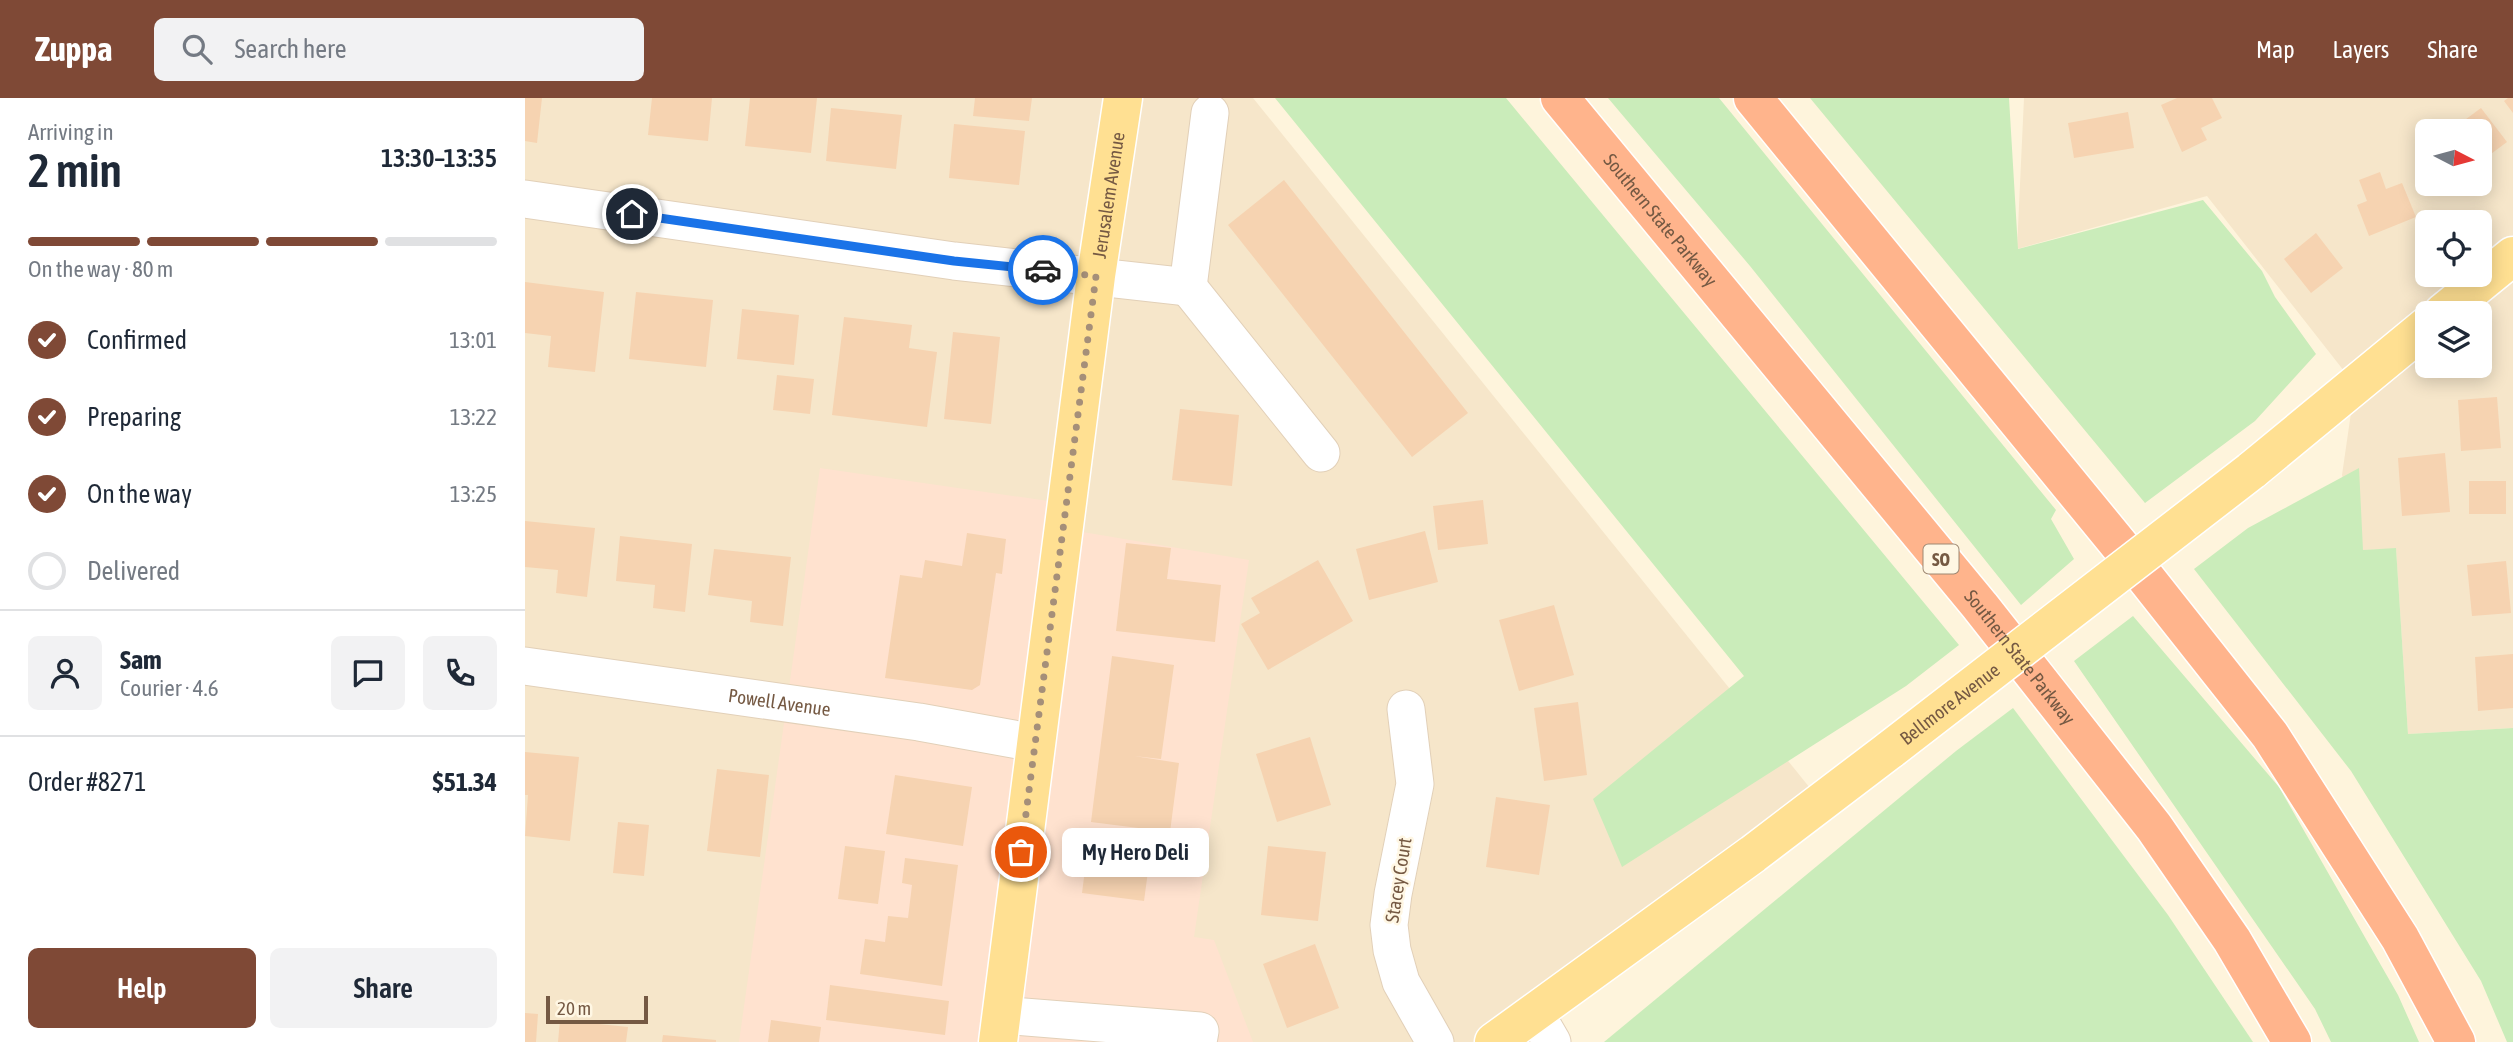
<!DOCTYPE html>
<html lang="en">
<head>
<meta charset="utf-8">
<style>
  body { margin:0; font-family:"Asap Condensed",sans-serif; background:#f2f2f3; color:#1f2937; height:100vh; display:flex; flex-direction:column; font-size:26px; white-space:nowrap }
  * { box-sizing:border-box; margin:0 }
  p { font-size:23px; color:#747a83 }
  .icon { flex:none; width:38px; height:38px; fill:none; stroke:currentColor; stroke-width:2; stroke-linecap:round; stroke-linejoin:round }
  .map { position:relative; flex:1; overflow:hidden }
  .sheet { display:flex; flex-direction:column; background:#fff; width:525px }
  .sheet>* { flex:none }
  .needle { width:46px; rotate:96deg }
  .buttons { position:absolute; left:1890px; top:21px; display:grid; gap:14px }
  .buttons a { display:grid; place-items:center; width:77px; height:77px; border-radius:10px; background:#fff; box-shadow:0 4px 18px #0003; font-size:35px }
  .scale { position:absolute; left:21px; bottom:18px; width:102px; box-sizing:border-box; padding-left:7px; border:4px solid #755943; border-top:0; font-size:19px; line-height:24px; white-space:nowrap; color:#755943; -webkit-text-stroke:5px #fff7e4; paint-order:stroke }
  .pin { position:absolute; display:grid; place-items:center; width:60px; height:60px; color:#fff; margin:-30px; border:4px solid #fff; border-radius:50%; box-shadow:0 2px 7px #0007 }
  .courier { position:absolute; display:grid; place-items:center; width:70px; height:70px; margin:-35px; border:5px solid #1a73e8; border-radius:50%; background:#fff; color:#222; box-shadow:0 2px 9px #0007 }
  .bubble { position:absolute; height:49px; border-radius:10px; background:#fff; box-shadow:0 4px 18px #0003; font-size:23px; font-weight:600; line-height:49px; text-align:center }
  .summary em { font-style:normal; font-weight:600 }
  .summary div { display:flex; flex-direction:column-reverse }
  .summary { display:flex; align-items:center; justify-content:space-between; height:119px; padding:0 28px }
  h1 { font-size:46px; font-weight:600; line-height:52px }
  .bar { display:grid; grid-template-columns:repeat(4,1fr); gap:10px 7px; align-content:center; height:84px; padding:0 28px }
  .bar i { height:9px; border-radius:5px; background:#e0e1e3 }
  .bar .selected { background:#7f4936 }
  .bar p { grid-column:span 4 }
  .line { display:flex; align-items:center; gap:18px; padding:0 28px; border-top:2px solid #e0e1e3 }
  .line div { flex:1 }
  .round { display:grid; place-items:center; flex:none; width:74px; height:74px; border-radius:10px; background:#f2f2f3 }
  ol { padding:0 28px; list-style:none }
  li { display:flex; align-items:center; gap:21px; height:77px }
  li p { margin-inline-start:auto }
  li .icon { padding:7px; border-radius:50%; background:#7f4936; color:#fff; stroke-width:4 }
  li:last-child { color:#747a83 }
  li i { width:38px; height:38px; border:4px solid #e0e1e3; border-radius:50% }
  .button { display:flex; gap:14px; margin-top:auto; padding:14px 28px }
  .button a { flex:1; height:80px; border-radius:10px; background:#7f4936; color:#fff; font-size:28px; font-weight:600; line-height:80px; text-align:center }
  .button a+a { background:#f2f2f3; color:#1f2937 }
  header { display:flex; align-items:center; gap:42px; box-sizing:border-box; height:98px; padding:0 35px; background:#7f4936; color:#fff }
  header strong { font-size:33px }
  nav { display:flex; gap:38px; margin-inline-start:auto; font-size:24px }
  .search { width:490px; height:63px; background:#f2f2f3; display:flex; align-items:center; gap:18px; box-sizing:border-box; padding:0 24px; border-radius:10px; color:#747a83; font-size:26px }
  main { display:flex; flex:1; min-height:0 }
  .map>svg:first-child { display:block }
</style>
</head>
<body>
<header>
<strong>Zuppa</strong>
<div class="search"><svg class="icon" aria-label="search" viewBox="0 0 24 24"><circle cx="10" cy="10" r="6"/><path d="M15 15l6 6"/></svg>Search here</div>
<nav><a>Map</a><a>Layers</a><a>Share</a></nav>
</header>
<main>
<section class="sheet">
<div class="summary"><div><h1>2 min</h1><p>Arriving in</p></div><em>13:30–13:35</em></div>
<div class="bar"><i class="selected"></i><i class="selected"></i><i class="selected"></i><i></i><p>On the way · 80 m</p></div>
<ol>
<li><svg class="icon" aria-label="check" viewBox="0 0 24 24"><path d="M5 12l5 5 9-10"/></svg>Confirmed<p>13:01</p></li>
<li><svg class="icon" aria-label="check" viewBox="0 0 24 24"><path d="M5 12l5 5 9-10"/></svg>Preparing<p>13:22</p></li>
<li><svg class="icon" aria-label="check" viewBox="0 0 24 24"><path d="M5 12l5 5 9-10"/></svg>On the way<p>13:25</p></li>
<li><i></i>Delivered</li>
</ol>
<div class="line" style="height:126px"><a class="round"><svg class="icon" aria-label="person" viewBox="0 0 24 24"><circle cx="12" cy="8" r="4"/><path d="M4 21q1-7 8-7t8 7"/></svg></a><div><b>Sam</b><p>Courier · 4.6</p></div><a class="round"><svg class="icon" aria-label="chat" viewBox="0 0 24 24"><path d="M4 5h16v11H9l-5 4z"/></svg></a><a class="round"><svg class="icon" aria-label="phone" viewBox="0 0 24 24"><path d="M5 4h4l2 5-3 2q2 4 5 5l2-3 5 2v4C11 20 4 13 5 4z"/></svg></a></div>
<div class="line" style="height:91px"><div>Order #8271</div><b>$51.34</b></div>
<div class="button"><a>Help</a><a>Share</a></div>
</section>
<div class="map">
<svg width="1988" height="944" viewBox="0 0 1988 944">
  <rect width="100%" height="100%" fill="#fef4dc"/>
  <!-- residential -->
  <g fill="#f6e6ca" fill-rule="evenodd">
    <polygon points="0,0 728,0 1289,695 969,944 0,944"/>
    <path d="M1499,0H1988V630L1883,636L1871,451L1838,452L1817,377L1830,287L1682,98L1492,151ZM1902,33H1955V86H1902ZM1902,124H1955V177H1902ZM1902,215H1955V268H1902Z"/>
  </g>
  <!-- commercial -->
  <polygon fill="#ffe2cf" points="295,370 537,405 534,430 724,462 669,839 689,842 728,944 214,944"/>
  <!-- green -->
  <g fill="#caecba">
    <polygon points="750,0 981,0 1434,547 1381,588 1097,769 1068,701 1219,578"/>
    <polygon points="1083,0 1194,0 1531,412 1526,421 1549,461 1496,507 1225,168"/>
    <polygon points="1285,0 1484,0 1493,151 1678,102 1737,173 1750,199 1791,256 1730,323 1620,405"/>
    <polygon points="1834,370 1838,452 1871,450 1883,636 1988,630 1988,944 1982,944 1956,883 1826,673 1669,471 1723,430"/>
    <polygon points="1608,518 1754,689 1873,897 1894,944 1806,944 1790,911 1549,563"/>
    <polygon points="1488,610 1643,817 1728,944 1079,944 1431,653"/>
  </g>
  <!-- building -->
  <g fill="#f6d3b1">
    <polygon points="0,0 17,0 12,45 0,43"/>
    <polygon points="127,0 187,0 183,43 123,37"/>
    <polygon points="225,0 292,0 286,55 220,48"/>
    <polygon points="450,0 507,0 504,23 448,18"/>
    <polygon points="1652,0 1687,0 1697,20 1676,30 1682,42 1657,54 1636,7"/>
    <polygon points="1983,0 1988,0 1988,15 1979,3"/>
    <polygon points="306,10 377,17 371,71 301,63"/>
    <polygon points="1956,10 1982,44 1955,64 1955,33 1925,33"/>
    <polygon points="1603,14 1609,50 1549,60 1543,25"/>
    <polygon points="429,26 500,33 494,87 424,80"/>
    <polygon points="1855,74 1861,91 1877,85 1891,119 1844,138 1832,107 1842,103 1834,82"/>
    <polygon points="759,82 943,315 887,359 703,127"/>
    <polygon points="1791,135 1818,170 1786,195 1759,161"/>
    <polygon points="0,184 79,194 70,274 23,269 26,238 0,235"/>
    <polygon points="111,194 188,202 181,269 104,261"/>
    <polygon points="217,211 274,217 269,267 212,261"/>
    <polygon points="319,219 387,227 384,250 412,254 402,329 307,317"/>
    <polygon points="428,234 475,239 466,326 419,321"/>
    <polygon points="252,277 289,281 285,316 248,312"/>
    <polygon points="1972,299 1976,350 1936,353 1933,302"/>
    <polygon points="655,311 714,317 707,388 647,382"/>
    <polygon points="1920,355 1925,414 1877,418 1873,360"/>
    <rect x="1944" y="383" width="37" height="33"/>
    <polygon points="958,402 963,446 913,452 908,408"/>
    <polygon points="0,423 70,430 62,499 31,495 33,472 0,469"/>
    <polygon points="900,433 913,484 844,502 831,451"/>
    <polygon points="442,435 481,441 477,476 471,475 455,587 447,592 360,580 375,477 397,480 400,462 437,468"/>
    <polygon points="95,438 167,446 160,514 128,510 130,487 91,483"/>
    <polygon points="601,445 646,450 642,481 696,487 690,544 591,533"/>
    <polygon points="189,451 266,459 258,528 225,524 227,503 183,497"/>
    <polygon points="793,462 828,523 743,572 716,526 735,515 726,500"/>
    <polygon points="1981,463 1986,515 1947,518 1942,467"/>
    <polygon points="1029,507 1049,577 994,593 974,522"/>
    <polygon points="1988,556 1988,610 1953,613 1950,559"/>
    <polygon points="587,558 649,567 636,661 609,658 654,665 645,734 566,724"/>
    <polygon points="1053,604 1062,677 1019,683 1009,610"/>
    <polygon points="785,639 806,707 752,724 731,656"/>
    <polygon points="0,654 54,659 45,743 0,738 3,697 0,697"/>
    <polygon points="192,671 244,677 235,759 182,753"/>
    <polygon points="370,677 447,689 438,748 361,736"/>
    <polygon points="971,699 1025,707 1014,777 961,769"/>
    <polygon points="93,724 124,727 119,778 88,775"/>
    <polygon points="599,739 627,743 619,803 557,795 564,740 599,744"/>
    <polygon points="320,748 360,753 353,806 313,801"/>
    <polygon points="743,748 801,754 793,823 736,817"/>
    <polygon points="380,760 433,767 417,888 335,876 340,841 360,844 363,818 383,820 387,787 377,785"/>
    <polygon points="790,846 814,910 762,930 738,866"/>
    <polygon points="305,887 424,903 420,937 301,922"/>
    <polygon points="0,915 13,916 11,944 0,944"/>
    <polygon points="35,922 103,929 101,944 33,944"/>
    <polygon points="246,922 296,929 294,944 243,944"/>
    <polygon points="138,937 191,942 191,944 137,944"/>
  </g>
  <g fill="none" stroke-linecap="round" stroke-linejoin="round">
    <defs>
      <g id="minor">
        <polyline points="0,101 429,163 663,189 685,15"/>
        <polyline points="663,189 796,355"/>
        <path id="s1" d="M0,568L394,624L510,645"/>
        <polyline points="881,611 890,686 868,796 864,827 867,852 876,884 910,944"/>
        <polyline points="1010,915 1027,944"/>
        <polyline points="476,917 675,933 673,944"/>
      </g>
      <g id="major">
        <polyline points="1918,215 1988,158"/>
        <polyline points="1726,373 1902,228"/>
        <path id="s2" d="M473,944L571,178L598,0"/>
        <polyline points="969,944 1228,756 1366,651"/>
      </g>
      <g id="highway">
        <path id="s3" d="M1035,0L1455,508L1629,729L1707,842L1767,944"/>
        <polyline points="1228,0 1609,465 1745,637 1875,840 1931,944"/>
      </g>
    </defs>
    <!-- minor casing -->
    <use href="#minor" stroke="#e2d0b8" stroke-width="39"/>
    <!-- major casing -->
    <use href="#major" stroke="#fff" stroke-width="41"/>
    <!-- highway casing -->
    <use href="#highway" stroke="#fff" stroke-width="41"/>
    <!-- minor -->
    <use href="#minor" stroke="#fff" stroke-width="37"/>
    <!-- major -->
    <use href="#major" stroke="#ffe092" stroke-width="38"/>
    <!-- highway -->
    <use href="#highway" stroke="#ffb48c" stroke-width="38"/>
    <defs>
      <g id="major-bridge">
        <path id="s4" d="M1366,651L1726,373"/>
      </g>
    </defs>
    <!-- major-bridge casing -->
    <use href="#major-bridge" stroke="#fff" stroke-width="41" stroke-linecap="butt"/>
    <!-- major-bridge -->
    <use href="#major-bridge" stroke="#ffe092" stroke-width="38"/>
  </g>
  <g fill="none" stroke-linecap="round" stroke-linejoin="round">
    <!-- done -->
    <polyline stroke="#a58f79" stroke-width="7" stroke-dasharray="0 12.6" points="496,754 571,178 518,172"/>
    <!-- route -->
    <polyline stroke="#1a73e8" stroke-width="9" points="107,116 429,163 518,172"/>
  </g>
  <g text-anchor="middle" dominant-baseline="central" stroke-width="5" stroke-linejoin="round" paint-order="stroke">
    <!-- shield labels -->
    <rect fill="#fff7e4" stroke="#9e8873" stroke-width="2" x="1398.5" y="446.5" width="35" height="29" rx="5"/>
    <g font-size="18" font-weight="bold" fill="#755943">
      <text x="1416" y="461">SO</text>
    </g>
    <!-- street labels -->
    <g font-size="19" fill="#755943" stroke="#fff7e4">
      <text stroke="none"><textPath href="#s2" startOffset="854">Jerusalem Avenue</textPath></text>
      <text stroke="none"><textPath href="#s3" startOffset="158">Southern State Parkway</textPath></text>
      <text stroke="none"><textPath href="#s3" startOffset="724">Southern State Parkway</textPath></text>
      <text stroke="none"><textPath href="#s1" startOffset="257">Powell Avenue</textPath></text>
      <text stroke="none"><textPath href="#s4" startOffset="74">Bellmore Avenue</textPath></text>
      <text transform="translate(873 782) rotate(-81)">Stacey Court</text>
    </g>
  </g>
</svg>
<div class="buttons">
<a><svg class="needle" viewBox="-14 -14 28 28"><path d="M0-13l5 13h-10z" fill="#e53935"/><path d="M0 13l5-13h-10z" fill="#747a83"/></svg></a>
<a><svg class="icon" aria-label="locate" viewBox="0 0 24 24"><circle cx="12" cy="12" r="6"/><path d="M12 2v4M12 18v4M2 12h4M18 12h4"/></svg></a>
<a><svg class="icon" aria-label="layers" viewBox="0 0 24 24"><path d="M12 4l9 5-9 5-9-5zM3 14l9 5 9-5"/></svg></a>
</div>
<div class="scale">20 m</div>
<div class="pin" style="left:496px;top:754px;background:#ea580c"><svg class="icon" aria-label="bag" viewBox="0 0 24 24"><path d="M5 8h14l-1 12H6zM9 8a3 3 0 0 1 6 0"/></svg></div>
<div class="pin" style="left:107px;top:116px;background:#1f2937"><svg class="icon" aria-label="home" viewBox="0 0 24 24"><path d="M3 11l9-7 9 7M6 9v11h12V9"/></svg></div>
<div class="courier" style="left:518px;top:172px"><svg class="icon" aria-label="car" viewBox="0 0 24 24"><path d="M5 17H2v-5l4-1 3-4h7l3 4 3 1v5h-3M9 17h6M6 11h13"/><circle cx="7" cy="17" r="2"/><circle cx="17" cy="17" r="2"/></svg></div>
<div class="bubble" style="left:537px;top:730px;width:147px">My Hero Deli</div>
</div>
</main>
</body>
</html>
